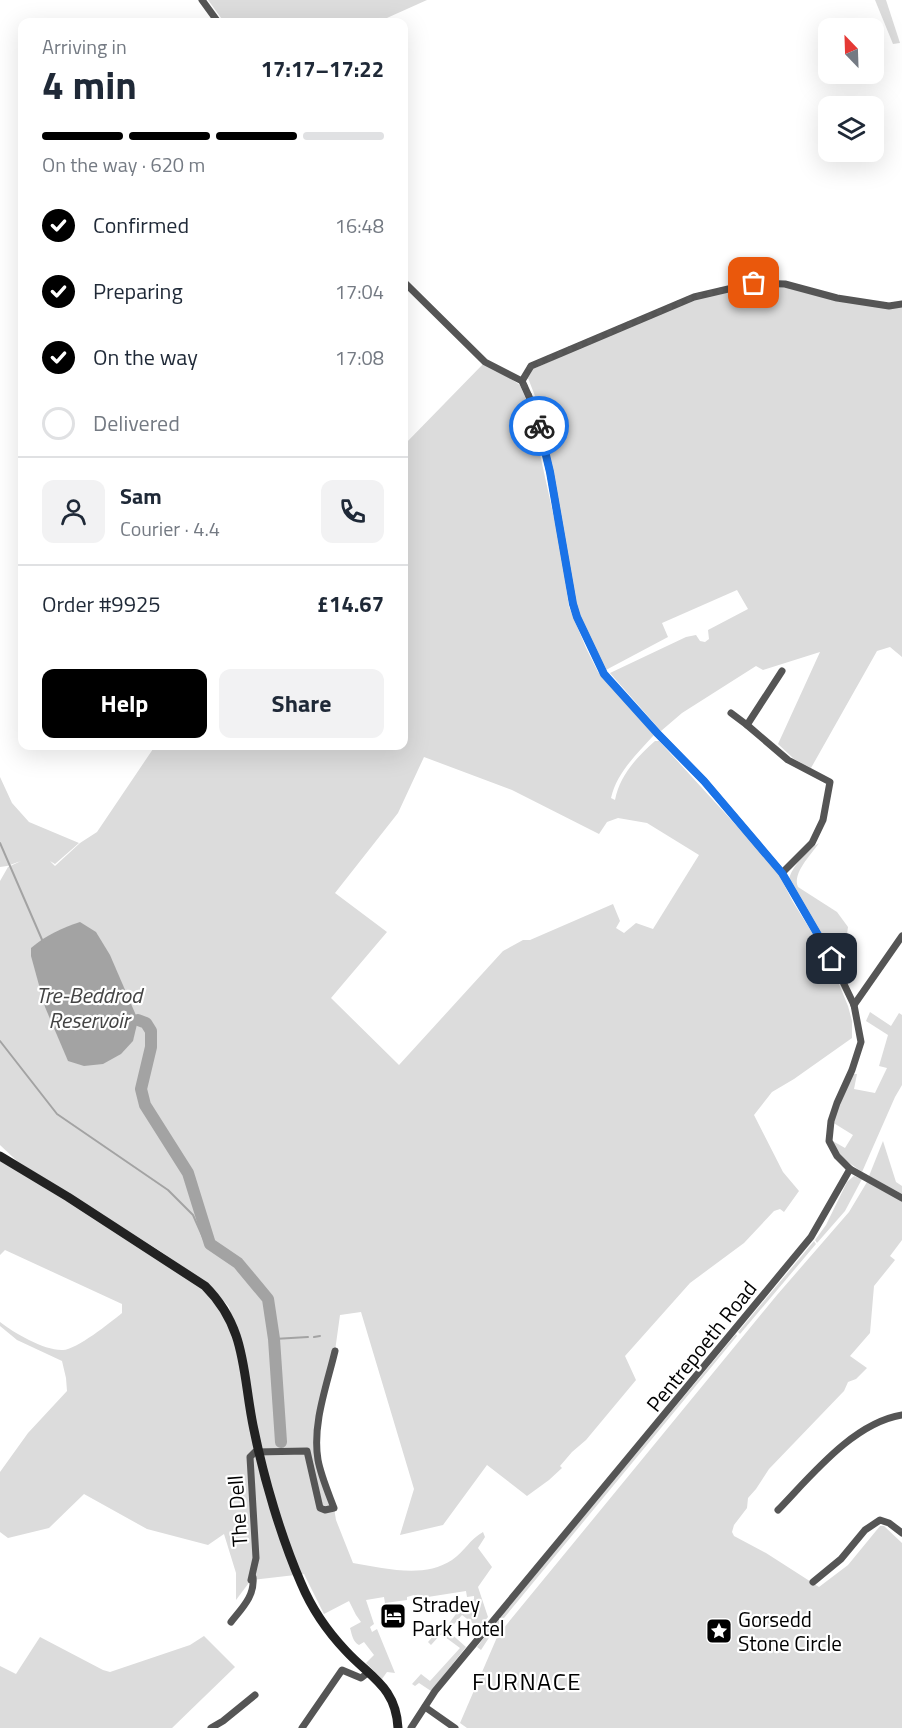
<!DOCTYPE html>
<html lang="en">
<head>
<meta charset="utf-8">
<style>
  body { margin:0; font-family:"Titillium Web",sans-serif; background:#f2f2f3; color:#1f2937; height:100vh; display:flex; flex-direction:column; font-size:22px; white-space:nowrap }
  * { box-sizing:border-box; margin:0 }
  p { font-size:20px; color:#747a83 }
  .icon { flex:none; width:33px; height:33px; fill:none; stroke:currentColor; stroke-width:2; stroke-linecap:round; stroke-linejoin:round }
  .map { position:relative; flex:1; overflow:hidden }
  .drawer { position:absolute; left:18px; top:18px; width:390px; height:732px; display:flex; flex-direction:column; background:#fff; border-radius:12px; box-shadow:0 6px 24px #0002 }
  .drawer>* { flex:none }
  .needle { width:39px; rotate:337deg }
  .fabs { position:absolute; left:818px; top:18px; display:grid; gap:12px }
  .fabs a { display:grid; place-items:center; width:66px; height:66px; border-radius:12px; background:#fff; box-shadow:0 6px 24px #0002; font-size:30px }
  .pin { position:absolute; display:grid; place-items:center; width:51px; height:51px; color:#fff; margin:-26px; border-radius:12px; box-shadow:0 3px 9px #0006 }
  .courier { position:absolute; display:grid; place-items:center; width:60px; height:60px; margin:-30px; border:4px solid #1a73e8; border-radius:50%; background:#fff; color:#222; box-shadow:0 2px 8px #0007 }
  .headline em { font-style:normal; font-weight:700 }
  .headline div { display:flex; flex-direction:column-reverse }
  .headline { display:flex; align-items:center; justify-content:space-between; height:102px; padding:0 24px }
  h1 { font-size:39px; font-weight:700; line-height:45px }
  .bar { display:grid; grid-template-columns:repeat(4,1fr); gap:9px 6px; align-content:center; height:72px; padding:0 24px }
  .bar i { height:8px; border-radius:4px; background:#e0e1e3 }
  .bar .on { background:#000 }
  .bar p { grid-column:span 4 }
  .line { display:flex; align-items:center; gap:15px; padding:0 24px; border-top:2px solid #e0e1e3 }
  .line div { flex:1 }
  .round { display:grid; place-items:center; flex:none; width:63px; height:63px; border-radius:12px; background:#f2f2f3 }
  ol { padding:0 24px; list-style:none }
  li { display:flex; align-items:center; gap:18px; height:66px }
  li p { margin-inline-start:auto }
  li .icon { padding:6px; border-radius:50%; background:#000; color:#fff; stroke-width:4 }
  li:last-child { color:#747a83 }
  li i { width:33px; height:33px; border:3px solid #e0e1e3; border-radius:50% }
  .primary-button { display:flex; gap:12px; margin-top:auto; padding:12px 24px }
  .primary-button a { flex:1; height:69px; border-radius:12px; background:#000; color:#fff; font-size:24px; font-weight:700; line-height:69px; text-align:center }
  .primary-button a+a { background:#f2f2f3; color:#1f2937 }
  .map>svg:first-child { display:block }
</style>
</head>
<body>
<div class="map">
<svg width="902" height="1728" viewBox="0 0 902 1728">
  <rect width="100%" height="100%" fill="#fff"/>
  <!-- green -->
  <g fill="#dcdcdc" fill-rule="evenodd">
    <polygon points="208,0 427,0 378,22 224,22"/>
    <polygon points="875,0 886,0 900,43 893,44"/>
    <polygon points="754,283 785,284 889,306 902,304 902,657 890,647 877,651 811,768 794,759 778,744 820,652 763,670 756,666 682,713 661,731 610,673 686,637 696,635 700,641 705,642 709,639 708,630 748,609 737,590 662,623 668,637 604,671 581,620 576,602 540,409 528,378 533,369 694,297"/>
    <path d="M485,362L520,385L530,409L560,545L569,607L586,648L598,672L654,735C637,754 617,772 611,798L615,800C620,775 636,758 655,741H659L746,836L779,875L793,902L829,960L848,1006L852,1021V1038L794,1079L772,1092L754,1115L783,1172L799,1191L784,1212L780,1209L774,1211L744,1243L690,1283L625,1356L636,1380L586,1440L572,1452L560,1466L562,1468L549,1480L527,1496L487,1465L443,1525L400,1535L414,1489L361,1312L340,1315L335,1351L322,1404L317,1450L334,1508L336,1520L353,1563C385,1568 423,1579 452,1560C464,1552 470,1539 483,1532L485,1537L478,1548L492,1567L478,1587L488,1617L479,1628L462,1615L448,1631L466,1647L431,1691L419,1683L415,1686L412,1684L421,1674L430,1681L460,1648L441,1634L431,1645L428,1642L437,1632L441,1634L459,1610H464V1613H468V1601L474,1599V1596L467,1597L466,1591L415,1599L414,1595L407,1597V1600L385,1603L384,1597L366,1600L374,1624L370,1627L372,1632L377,1629L395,1673L387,1672L382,1679L366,1663L374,1655L364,1642L359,1645C353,1642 352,1635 350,1628L361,1622L356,1615L349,1601L324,1614L304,1574L251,1580L236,1600V1573L224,1534L208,1545L147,1529L84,1494L49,1528L8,1538L0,1532V1472L28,1433L67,1391L66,1378L62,1361L17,1340L0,1326V1322C14,1333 45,1351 63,1350C76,1350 111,1322 122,1313V1304L5,1250L0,1255V1156L205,1286L233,1323L229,1307L211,1286L160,1251L17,1161L0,1145V881L8,867L21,861L7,866L0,867V777L12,803L29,822L79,843L55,864L50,861L55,866L80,843L97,832L155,746H404V445ZM424,757L512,790L599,834L607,822L618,818L647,823L699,855L653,929L636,923L624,933L616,928L620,921L613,904L530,940H523L503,951L399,1065L331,998L387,932L335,893L398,813Z"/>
    <path d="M819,843C811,855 792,873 798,887L837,912L848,927L842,969L789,880C791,867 808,850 819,843Z"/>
    <polygon points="870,1012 891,1026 899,1013 902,1015 902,1085 895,1097 862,1172 838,1155 831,1140 845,1148 853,1135 832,1122 852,1074 857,1074 854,1089 875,1093 887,1068 879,1066 888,1035 866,1021"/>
    <polygon points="883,1141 896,1182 902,1186 902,1194 869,1176"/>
    <polygon points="854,1176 862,1179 845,1211 817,1243 815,1240 826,1225 847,1182"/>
    <polygon points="867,1182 902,1201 902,1240 890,1256 895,1260 874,1286 870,1333 850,1356 867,1368 856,1379 848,1382 844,1391 769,1469 756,1489 748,1498 747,1508 734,1525 732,1532 734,1536 766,1553 819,1587 848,1565 880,1526 884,1526 902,1543 902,1728 467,1728 460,1723 498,1635 777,1295 849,1212"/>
    <polygon points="814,1241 816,1244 740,1334 738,1332"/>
    <polygon points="736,1334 737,1336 494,1630 481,1650 477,1647 499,1618"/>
    <polygon points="204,1636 235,1667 172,1728 0,1728 0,1666 16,1674 40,1637 103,1670 110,1672 190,1645"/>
  </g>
  <!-- water -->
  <path fill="#a3a3a3" d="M80,922L96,932L110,955L138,1020L133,1041L121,1054L103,1064L84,1066L68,1061L45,1007L31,956V948C46,935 62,928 80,922Z"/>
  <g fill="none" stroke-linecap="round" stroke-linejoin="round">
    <!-- stream -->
    <g stroke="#a3a3a3" stroke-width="2">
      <polyline points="0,843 43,942"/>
      <polyline points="0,1041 57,1114 168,1190 193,1215 205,1242"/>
      <polyline points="314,1337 320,1336"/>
      <polyline points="274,1339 308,1337"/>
    </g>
    <!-- river -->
    <polyline stroke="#a3a3a3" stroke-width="12" points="138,1020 146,1023 151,1031 151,1047 141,1089 145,1105 188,1173 210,1244 238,1263 268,1299 274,1339 281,1442"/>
    <!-- street -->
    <g stroke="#555" stroke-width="7">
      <polyline points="202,0 218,22"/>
      <polyline points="404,282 485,362 522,381 535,410 550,472 573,604 577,617 604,674 658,734 704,781 782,873 832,959 854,1005 861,1042 852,1070 837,1103 831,1121 829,1141 837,1156 850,1169 902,1198"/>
      <polyline points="522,381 531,366 694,297 754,283 785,284 837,298 889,306 902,304"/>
      <polyline points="731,713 747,725 788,760 830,782 823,820 812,843 782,873"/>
      <polyline points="747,725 782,671"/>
      <polyline points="854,1005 902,936"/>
      <path d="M778,1510C811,1476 853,1423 902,1415"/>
      <path d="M251,1580L256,1558L250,1457L255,1452L307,1451L320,1508L325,1510L334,1508C328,1492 321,1476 318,1460C312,1424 327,1385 335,1351"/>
      <polyline points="813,1582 841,1559 865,1530 880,1520 889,1523 902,1533"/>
      <path d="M231,1622C242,1608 255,1596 253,1577"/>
      <polyline points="425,1707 455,1728"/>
      <polyline points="211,1728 223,1721 255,1695"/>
      <polyline points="302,1728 342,1670 361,1678 369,1672"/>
      <polyline points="411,1728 435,1691 811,1237 850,1169"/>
    </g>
    <!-- secondary -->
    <path stroke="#222" stroke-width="9" d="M0,1156L68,1197L205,1286C248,1329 242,1375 254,1430C264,1479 281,1537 301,1583C311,1607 328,1632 346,1651C371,1678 396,1687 398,1728"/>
  </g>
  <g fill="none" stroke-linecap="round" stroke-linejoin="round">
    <!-- done -->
    <polyline stroke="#595959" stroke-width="6" stroke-dasharray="0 10.8" points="539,426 536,410 522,381 531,366 694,297 754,283"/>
    <!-- route -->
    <polyline stroke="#1a73e8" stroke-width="8" points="539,426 550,472 573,604 577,617 604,674 658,734 704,781 782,873 832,959"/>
  </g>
  <!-- icons -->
  <defs>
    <symbol id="hotel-square" viewBox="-11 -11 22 22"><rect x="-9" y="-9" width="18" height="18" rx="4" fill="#000" stroke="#fff"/><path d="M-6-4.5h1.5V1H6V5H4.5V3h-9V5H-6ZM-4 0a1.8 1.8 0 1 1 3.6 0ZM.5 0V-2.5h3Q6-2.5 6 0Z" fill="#fff"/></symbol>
    <symbol id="sight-square" viewBox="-11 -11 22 22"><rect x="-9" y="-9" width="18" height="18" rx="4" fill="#000" stroke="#fff"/><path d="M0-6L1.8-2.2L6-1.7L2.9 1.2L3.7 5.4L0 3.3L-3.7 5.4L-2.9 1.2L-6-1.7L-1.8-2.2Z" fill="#fff"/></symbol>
  </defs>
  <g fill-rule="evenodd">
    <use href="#hotel-square" x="378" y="1601" width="30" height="30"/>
    <use href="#sight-square" x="704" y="1616" width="30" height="30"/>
  </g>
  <g text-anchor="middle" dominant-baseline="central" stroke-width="4.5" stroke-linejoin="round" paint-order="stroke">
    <!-- street labels -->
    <g font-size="21" fill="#000" stroke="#fff">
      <text transform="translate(701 1346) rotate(-51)">Pentrepoeth Road</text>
      <text transform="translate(237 1511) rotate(-94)">The Dell</text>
    </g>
    <!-- poi labels -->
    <g font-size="21" fill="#000" stroke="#fff" text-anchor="start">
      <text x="412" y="1604">Stradey<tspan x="412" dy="24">Park Hotel</tspan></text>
      <text x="738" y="1619">Gorsedd<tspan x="738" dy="24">Stone Circle</tspan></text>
    </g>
    <!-- water labels -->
    <g font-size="22" font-style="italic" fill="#444" stroke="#fff">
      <text x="89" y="995">Tre-Beddrod<tspan x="89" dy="25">Reservoir</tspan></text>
    </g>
    <!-- quarter labels -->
    <g font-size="24" letter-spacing="1.5" fill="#000" stroke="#fff">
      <text x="527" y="1681">FURNACE</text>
    </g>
  </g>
</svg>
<div class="fabs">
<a><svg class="needle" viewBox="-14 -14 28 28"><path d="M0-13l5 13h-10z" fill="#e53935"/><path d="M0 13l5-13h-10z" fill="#747a83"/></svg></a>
<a><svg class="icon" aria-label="layers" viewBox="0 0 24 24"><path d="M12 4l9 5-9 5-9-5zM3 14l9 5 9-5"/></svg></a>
</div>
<div class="pin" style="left:754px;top:283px;background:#ea580c"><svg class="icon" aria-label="bag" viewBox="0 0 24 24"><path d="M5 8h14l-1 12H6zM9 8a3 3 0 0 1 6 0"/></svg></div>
<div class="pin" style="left:832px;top:959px;background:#1f2937"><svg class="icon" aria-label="home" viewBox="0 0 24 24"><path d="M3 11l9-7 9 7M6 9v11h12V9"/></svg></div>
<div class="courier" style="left:539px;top:426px"><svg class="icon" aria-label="bike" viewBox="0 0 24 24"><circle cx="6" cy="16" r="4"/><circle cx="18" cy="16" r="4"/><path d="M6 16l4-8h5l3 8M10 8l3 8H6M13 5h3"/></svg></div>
<section class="drawer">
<div class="headline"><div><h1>4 min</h1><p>Arriving in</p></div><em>17:17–17:22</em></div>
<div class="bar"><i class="on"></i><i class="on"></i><i class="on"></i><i></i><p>On the way · 620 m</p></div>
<ol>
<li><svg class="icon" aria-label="check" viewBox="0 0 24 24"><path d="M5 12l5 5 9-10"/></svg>Confirmed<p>16:48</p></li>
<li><svg class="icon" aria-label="check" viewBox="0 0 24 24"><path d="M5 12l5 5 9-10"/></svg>Preparing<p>17:04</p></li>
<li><svg class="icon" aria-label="check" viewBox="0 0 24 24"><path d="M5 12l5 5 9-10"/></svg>On the way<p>17:08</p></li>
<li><i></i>Delivered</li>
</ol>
<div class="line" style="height:108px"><a class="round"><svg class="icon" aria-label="person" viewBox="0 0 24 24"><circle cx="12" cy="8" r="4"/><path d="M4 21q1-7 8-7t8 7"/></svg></a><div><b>Sam</b><p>Courier · 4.4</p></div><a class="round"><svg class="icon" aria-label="phone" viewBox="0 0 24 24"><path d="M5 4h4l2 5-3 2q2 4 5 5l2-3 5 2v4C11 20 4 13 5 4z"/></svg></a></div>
<div class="line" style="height:78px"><div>Order #9925</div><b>£14.67</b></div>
<div class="primary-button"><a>Help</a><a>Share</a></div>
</section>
</div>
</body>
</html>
